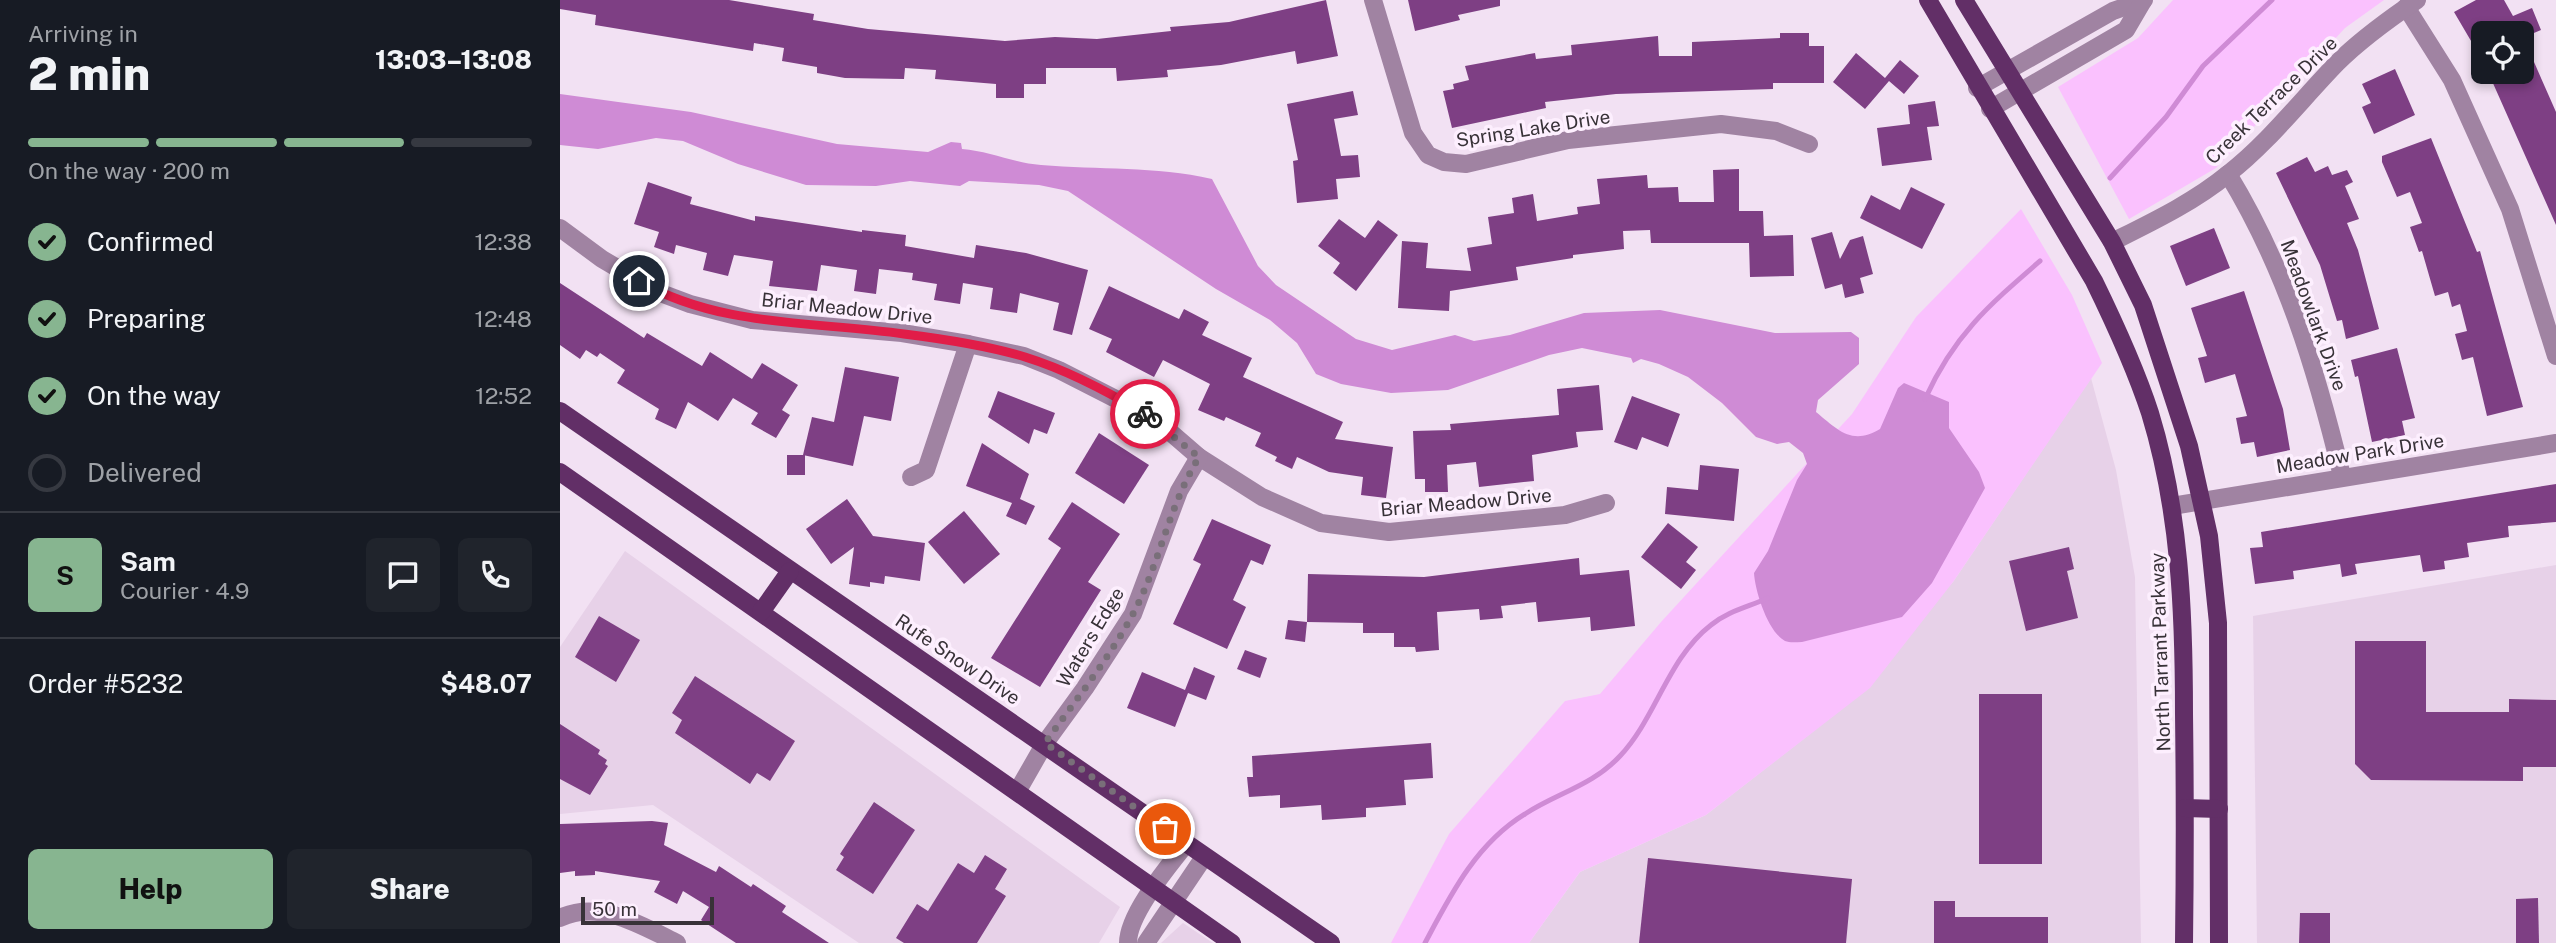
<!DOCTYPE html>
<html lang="en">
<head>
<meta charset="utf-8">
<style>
  body { margin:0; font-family:"Public Sans",sans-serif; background:#20242c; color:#f1f3f6; height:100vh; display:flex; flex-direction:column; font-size:26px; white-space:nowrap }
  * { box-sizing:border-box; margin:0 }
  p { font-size:23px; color:#9ea1a6 }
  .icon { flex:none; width:38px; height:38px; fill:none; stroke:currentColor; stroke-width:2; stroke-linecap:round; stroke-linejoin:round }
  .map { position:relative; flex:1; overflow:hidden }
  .panel { display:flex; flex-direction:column; background:#171b24; width:560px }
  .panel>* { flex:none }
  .buttons { position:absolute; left:1911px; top:21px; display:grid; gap:14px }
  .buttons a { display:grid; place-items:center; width:63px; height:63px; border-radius:10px; background:#171b24; box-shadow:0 4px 10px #0003; font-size:35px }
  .scale { position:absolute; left:21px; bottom:18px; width:133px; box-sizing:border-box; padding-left:7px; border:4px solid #383238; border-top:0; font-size:19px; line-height:24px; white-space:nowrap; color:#383238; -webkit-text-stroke:5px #fdeffe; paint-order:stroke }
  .pin { position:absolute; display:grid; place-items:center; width:60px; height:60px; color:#fff; margin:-30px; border:4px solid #fff; border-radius:50%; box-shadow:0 2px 7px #0007 }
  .courier { position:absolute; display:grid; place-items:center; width:70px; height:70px; margin:-35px; border:5px solid #e11d48; border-radius:50%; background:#fff; color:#222; box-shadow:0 2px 9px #0007 }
  .summary em { font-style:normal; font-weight:800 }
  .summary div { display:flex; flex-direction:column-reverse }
  .summary { display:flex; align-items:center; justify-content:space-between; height:119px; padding:0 28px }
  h1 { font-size:46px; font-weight:800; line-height:52px }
  .bar { display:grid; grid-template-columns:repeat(4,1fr); gap:10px 7px; align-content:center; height:84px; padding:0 28px }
  .bar i { height:9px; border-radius:5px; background:#363941 }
  .bar .current { background:#87b590 }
  .bar p { grid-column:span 4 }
  .line { display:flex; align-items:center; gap:18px; padding:0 28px; border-top:2px solid #363941 }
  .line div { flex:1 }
  .round { display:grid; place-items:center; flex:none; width:74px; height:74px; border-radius:10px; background:#20242c }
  ol { padding:0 28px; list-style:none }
  li { display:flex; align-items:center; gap:21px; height:77px }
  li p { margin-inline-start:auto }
  li .icon { padding:7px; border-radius:50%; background:#87b590; color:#111; stroke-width:4 }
  li:last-child { color:#9ea1a6 }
  li i { width:38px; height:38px; border:4px solid #363941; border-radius:50% }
  .action { display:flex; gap:14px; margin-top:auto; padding:14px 28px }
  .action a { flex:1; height:80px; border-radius:10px; background:#87b590; color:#111; font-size:28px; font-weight:800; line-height:80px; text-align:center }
  .action a+a { background:#20242c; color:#f1f3f6 }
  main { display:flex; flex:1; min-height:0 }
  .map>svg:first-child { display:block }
</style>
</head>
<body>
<main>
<section class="panel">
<div class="summary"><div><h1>2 min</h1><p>Arriving in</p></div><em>13:03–13:08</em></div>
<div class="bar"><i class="current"></i><i class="current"></i><i class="current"></i><i></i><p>On the way · 200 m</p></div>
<ol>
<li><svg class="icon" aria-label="check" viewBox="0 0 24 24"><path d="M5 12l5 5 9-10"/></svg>Confirmed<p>12:38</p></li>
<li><svg class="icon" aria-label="check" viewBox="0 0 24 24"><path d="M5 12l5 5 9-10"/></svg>Preparing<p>12:48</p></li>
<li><svg class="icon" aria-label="check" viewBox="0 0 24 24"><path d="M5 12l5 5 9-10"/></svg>On the way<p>12:52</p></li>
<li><i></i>Delivered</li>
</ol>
<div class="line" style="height:126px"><b class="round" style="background:#87b590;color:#111">S</b><div><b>Sam</b><p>Courier · 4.9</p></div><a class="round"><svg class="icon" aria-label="chat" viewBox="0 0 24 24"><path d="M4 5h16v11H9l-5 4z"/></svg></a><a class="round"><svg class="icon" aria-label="phone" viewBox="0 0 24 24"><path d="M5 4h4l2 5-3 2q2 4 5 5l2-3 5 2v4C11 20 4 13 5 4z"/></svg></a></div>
<div class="line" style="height:91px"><div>Order #5232</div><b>$48.07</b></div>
<div class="action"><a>Help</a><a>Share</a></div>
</section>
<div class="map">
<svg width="1996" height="943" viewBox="0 0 1996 943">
  <rect width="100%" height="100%" fill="#f2e1f3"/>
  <!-- built -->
  <g fill="#e7d1e8">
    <polygon points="1531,378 1556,470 1575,577 1581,943 969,943 1020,872 1146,815 1255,730 1393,582"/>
    <polygon points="65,551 560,907 539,943 299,943 93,805 0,814 0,647"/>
    <polygon points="1996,565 1996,943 1697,943 1693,616"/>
    <polygon points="623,923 653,943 601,943"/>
  </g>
  <!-- green -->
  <g fill="#fac1fe">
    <polygon points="1613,0 1824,0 1785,28 1656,168 1569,219 1498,87 1578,38"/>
    <polygon points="1461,209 1512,295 1542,363 1393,582 1310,688 1146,815 1020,872 969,943 831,943 889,834 1005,701 1040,694 1101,622 1292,414 1356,317"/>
  </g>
  <!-- water -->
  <path fill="#cf8bd5" d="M0,94L131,112L277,144L368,152L391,142L401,143L402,149C429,151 454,163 481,165C539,170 595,166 652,179L698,266L716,285L796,339L832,350L895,335L914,341L950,335L1024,313L1100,310L1215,333L1291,332L1299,338V364L1258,400L1256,412C1278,430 1292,446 1320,429L1338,388L1344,383L1389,402V428L1419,472L1425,488L1372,583L1342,617L1242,642C1236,642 1230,643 1225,641C1208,632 1195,591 1194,573L1208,551L1237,480L1247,464L1243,453L1229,442L1217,444L1196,437L1162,403L1128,377L1099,364L1081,359L1073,363L1071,358L1022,348L989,355L888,390L831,393L781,384L756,374L737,343L710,320L656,289L508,191L479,185L409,181L400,186L350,181L316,186L246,185L178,164L123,141L96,138L38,149L0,145Z"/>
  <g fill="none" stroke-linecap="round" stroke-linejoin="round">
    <!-- stream -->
    <g stroke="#cf8bd5" stroke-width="5">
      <polyline points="1550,178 1606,117 1643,66 1712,0"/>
      <path d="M1365,399C1394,335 1428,306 1480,261"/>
      <path d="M865,943C891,894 916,844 965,814C997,793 1032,786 1060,756C1096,718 1108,658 1151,625C1168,611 1188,607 1208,598"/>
    </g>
  </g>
  <!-- building -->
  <g fill="#7e3f84">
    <polygon points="0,0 169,0 254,14 253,20 308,29 445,41 495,37 537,39 611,31 610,27 669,22 766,0 778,56 737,64 735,51 661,65 607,70 608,77 557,81 556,68 486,68 486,84 464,84 464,98 436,98 436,84 375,79 376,70 345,68 344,79 285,78 257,73 257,67 222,61 224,48 194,43 193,51 35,25 36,15 0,9"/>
    <polygon points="848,0 940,0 940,6 898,15 900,20 855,31"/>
    <polygon points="1916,0 1944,0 1953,16 1972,8 1981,30 1962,38 1962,33 1954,33 1950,24 1935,33 1923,33 1923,40 1914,46 1894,12"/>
    <polygon points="1220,33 1249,33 1249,46 1264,46 1264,83 1213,83 1213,89 1056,94 985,102 986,108 892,128 883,91 894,89 893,84 909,80 905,66 975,53 976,59 1012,55 1011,45 1098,36 1099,56 1132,56 1132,42 1220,38"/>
    <polygon points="1296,53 1325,78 1340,60 1359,76 1344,94 1329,81 1305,109 1273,82"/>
    <polygon points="1974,62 1996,112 1996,225 1928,72 1962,72 1962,68"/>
    <polygon points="1835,69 1855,115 1814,134 1802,107 1811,103 1802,84"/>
    <polygon points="793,91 798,115 774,119 781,156 798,155 800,177 776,179 778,199 737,203 733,161 738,160 727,104"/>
    <polygon points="1375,101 1379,126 1367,127 1372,160 1322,166 1317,128 1350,124 1348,105"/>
    <polygon points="1871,138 1917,252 1920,251 1963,407 1927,416 1913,357 1902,360 1895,334 1907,331 1900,304 1892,307 1888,292 1875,296 1862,251 1859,252 1850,227 1862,223 1850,192 1837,197 1822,162 1822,156"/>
    <polygon points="1747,157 1755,172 1768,166 1772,175 1787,170 1793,182 1785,186 1799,219 1787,223 1798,250 1819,329 1786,339 1782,320 1777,321 1760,265 1716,173"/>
    <polygon points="1179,169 1179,211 1203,211 1204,236 1233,235 1234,276 1190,277 1189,243 1091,243 1090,230 1063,231 1064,249 1013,255 1013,258 956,267 958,280 890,291 889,311 838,308 842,241 868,243 866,268 911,271 907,248 932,244 928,217 954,213 952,198 973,194 977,221 1018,214 1017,207 1040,204 1037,179 1087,175 1088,188 1118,187 1119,202 1154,202 1153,170"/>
    <polygon points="88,182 132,197 130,204 195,221 195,216 302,232 302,230 346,235 345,246 414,258 416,245 466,253 528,270 512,335 493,330 499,303 460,293 457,313 430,309 433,288 403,283 400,304 374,300 377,284 352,280 353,273 319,269 316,294 294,291 297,270 261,265 257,291 209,286 213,261 174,255 168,276 143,270 147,253 116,245 114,254 94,247 99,232 74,224"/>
    <polygon points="1351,187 1385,204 1362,249 1300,218 1311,195 1340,210"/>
    <polygon points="779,219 805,238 818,220 838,235 796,291 773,273 780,263 758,246"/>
    <polygon points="1654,228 1670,268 1626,286 1610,246"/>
    <polygon points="1272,232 1280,259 1290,240 1303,236 1313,274 1300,278 1304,293 1285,298 1282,284 1265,289 1251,238"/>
    <polygon points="0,283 84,338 87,333 142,366 150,352 192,379 202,363 238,385 222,410 230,415 216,438 191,424 198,413 173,398 158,421 128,402 116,429 95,419 99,409 57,383 65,370 40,353 37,357 26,350 20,359 0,345"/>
    <polygon points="549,286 619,319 624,309 649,322 642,335 692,358 683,377 783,422 775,439 833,447 826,498 801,495 803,477 769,472 737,457 732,469 715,461 717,457 695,446 701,433 666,417 664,421 638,410 650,384 603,360 594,377 546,352 552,339 529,329"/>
    <polygon points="1684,291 1723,409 1730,450 1697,457 1694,442 1681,444 1676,418 1687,416 1675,374 1645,383 1638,358 1647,356 1631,308"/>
    <polygon points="1837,348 1855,418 1842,421 1845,435 1812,442 1798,376 1795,377 1791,360"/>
    <polygon points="285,367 339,377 331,421 304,416 293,466 243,455 252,417 274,422"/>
    <polygon points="1039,385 1043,430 1016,432 1018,447 972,455 974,481 919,487 916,462 887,465 888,492 865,492 865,479 855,479 853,431 891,430 890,424 999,415 997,389"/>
    <polygon points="438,391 495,413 487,434 474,429 469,444 428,417"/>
    <polygon points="1072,396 1120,414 1108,447 1082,437 1077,450 1054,442"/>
    <polygon points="539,433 589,465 564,504 515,473"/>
    <polygon points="422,443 469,474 460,499 475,506 466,525 446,516 452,503 406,486"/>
    <rect x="227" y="455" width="18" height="20"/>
    <polygon points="1140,465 1179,469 1174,521 1105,514 1107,487 1138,490"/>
    <polygon points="1996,484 1996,522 1948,526 1949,537 1907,543 1909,557 1884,561 1885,569 1863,572 1860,555 1795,564 1797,574 1782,577 1780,564 1733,571 1734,579 1695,584 1690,548 1703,547 1701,532"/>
    <polygon points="287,499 313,536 365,543 360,581 325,576 324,584 310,582 310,587 289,584 294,547 271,564 246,529"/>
    <polygon points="512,502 560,534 528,582 541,590 480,687 431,658 501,548 488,539"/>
    <polygon points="404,511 440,554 404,584 368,542"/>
    <polygon points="652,519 711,545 703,565 691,560 673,600 686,607 667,649 613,624 641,564 633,560"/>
    <polygon points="1108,523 1138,547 1126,562 1136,570 1121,589 1081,557"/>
    <polygon points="1509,547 1514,569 1507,571 1518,618 1466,631 1449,561"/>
    <polygon points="1019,558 1020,575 1069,570 1075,626 1031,631 1030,617 978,622 976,602 941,606 943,618 920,620 919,609 877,612 879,650 856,652 855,647 834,647 834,633 803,633 803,623 747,622 745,642 725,639 728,620 747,622 748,574 864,577"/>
    <polygon points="39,616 80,640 56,682 15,657"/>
    <polygon points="1795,641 1866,641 1866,712 1949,712 1949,699 1996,700 1996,767 1963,767 1963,781 1811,780 1795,764"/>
    <polygon points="685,650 707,658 700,678 677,669"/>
    <polygon points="634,667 655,676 646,700 628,693 615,727 567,708 582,672 625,690"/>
    <polygon points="135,676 235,741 210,781 197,773 190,784 115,733 122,720 112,713"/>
    <rect x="1419" y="694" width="63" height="170"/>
    <polygon points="0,724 40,750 38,754 47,760 45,764 48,766 30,795 0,779"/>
    <polygon points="871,743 873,778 844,780 846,805 806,808 806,817 762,820 761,805 720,808 720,795 689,797 687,777 693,777 692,756"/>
    <polygon points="314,802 355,830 313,894 276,870 284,857 280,854"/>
    <polygon points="92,821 108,823 104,845 156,872 159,866 191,887 193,884 226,906 222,912 269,943 176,943 141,920 149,907 123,891 117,904 94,892 100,881 35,871 35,875 15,876 15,871 0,873 0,824"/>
    <polygon points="425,855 447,869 435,889 446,896 417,943 344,943 336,938 357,904 368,911 398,863 414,873"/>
    <polygon points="1088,858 1292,879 1286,943 1079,943"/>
    <polygon points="1978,898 1979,943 1956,943 1956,899"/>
    <polygon points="1374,901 1395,901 1395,917 1488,917 1488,943 1374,943"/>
    <polygon points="1740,913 1770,913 1770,943 1739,943"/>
  </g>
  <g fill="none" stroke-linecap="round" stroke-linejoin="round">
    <!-- minor -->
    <g stroke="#a083a2" stroke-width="18">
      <polyline points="813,0 853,133 868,155 884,162 906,164 1008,140 1161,124 1216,131 1249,144"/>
      <polyline points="1846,7 1892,80 1950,209 1996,356"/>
      <polyline points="1417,88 1553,11 1584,0"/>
      <polyline points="1430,109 1566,30 1583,1"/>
      <path d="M1668,174C1726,269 1756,369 1782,476"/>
      <polyline points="0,228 42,259 98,292 130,304 192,320 342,333 408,344 464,356 499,370 595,419 639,457 702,497 761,523 829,532 1005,515 1046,503"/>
      <path d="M1552,242C1592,222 1634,202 1668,174C1709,142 1741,100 1777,63C1801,39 1829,19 1857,0"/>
      <polyline points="351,477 366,470 408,344"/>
      <polyline points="1612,506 1996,443"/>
      <polyline points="457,792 485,743 525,688 573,614 619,491 639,457"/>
      <path d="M0,918C38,899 81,925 117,943"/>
      <path d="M568,943C568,914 608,867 626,844"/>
      <polyline points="586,943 644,857"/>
    </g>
    <!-- major -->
    <g stroke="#622f67" stroke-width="18">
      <path d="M1368,0L1534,281C1555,324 1575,367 1590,413C1620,511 1624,612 1624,714C1625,790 1625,867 1624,943"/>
      <polyline points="1404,0 1552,242 1583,305 1629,446 1649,536 1658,623 1659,943"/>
      <polyline points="0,411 771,943"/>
      <polyline points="0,472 672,943"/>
      <polyline points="201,612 230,571"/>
      <polyline points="1625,808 1659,809"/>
    </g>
  </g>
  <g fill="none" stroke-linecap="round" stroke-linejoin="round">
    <!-- done -->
    <path stroke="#796f79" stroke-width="7" stroke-dasharray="0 12.6" d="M585,414L639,457C608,508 600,563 573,614C548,660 515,701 485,743L605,829"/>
    <!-- route -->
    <path stroke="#e11d48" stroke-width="9" d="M79,281C160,328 255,321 344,334C384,339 426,345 465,357C507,370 547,391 585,414"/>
  </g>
  <g text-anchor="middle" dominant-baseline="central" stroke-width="7" stroke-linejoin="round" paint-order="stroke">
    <!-- street labels -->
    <g font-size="19" fill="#383238" stroke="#fdeffe">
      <text transform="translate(1711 100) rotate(-44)">Creek Terrace Drive</text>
      <text transform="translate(973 128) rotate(-9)">Spring Lake Drive</text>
      <text transform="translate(287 308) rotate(6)">Briar Meadow Drive</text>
      <text transform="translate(1754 315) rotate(70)">Meadowlark Drive</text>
      <text transform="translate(1800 453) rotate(-9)">Meadow Park Drive</text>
      <text transform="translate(906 502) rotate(-5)">Briar Meadow Drive</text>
      <text transform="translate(530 637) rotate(-59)">Waters Edge</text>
      <text transform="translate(1600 652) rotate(-92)">North Tarrant Parkway</text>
      <text transform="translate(398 659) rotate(34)">Rufe Snow Drive</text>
    </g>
  </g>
</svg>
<div class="buttons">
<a><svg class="icon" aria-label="locate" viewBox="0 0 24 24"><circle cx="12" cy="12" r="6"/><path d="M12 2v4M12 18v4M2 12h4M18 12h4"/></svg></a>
</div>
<div class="scale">50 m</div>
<div class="pin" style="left:605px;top:829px;background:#ea580c"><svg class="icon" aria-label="bag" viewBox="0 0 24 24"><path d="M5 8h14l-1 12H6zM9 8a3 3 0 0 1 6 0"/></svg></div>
<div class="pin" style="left:79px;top:281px;background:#1f2937"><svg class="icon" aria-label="home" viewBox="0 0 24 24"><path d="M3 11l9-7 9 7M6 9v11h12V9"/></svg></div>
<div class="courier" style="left:585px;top:414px"><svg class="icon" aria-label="bike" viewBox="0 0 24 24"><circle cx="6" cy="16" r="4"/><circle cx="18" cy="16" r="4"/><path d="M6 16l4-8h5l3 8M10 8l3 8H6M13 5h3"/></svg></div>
</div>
</main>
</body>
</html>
